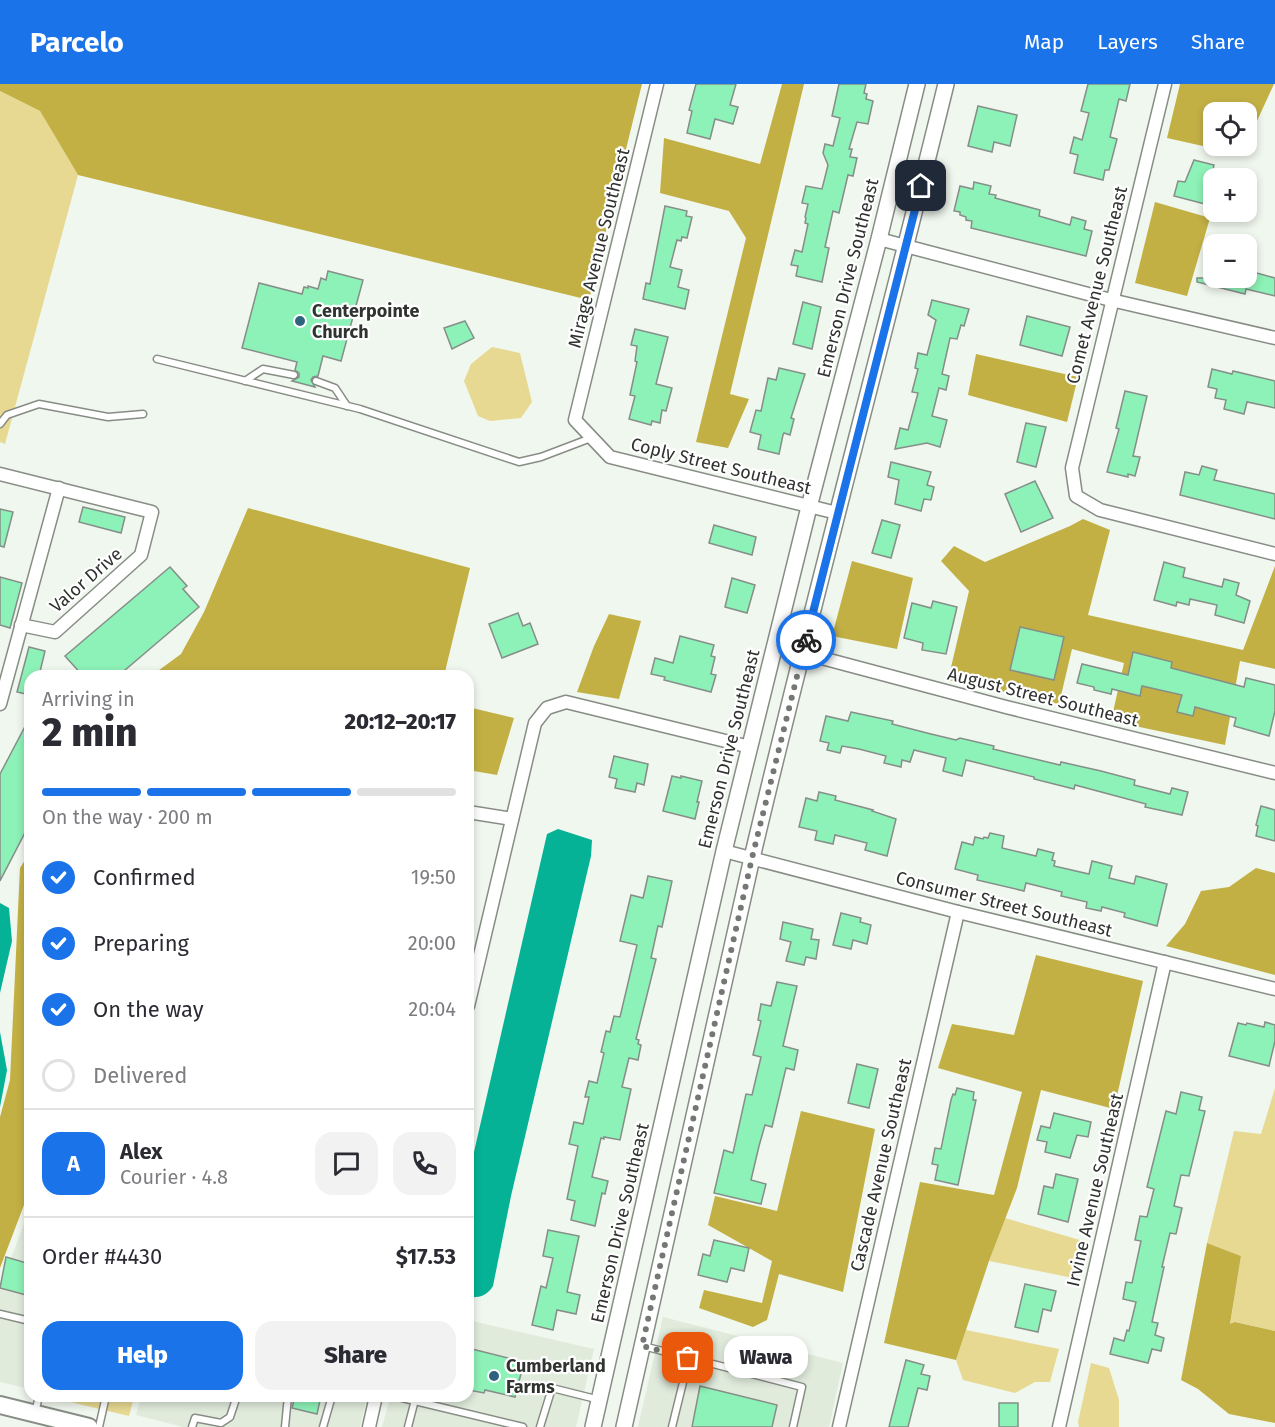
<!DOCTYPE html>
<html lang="en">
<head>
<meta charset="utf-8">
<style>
  body { margin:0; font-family:"Fira Sans",sans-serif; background:#f2f2f3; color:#2b2b33; height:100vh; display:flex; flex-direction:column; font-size:22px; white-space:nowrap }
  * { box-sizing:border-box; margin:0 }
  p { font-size:20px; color:#7c7c81 }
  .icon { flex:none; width:33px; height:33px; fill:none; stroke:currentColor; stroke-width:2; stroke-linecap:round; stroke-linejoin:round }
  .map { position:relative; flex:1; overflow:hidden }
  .panel { position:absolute; left:24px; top:586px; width:450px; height:732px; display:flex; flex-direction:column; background:#fff; border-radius:18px; box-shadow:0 3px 9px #0003 }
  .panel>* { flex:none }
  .controls { position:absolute; left:1203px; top:18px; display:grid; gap:12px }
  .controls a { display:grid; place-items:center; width:54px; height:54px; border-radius:12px; background:#fff; box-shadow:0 3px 9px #0003; font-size:30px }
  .pin { position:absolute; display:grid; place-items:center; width:51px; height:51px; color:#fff; margin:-26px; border-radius:12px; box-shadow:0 3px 9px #0006 }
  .courier { position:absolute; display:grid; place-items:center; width:60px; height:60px; margin:-30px; border:4px solid #1a73e8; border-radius:50%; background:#fff; color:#222; box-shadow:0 2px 8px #0007 }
  .bubble { position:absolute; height:42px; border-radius:18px; background:#fff; box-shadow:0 3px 9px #0003; font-size:20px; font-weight:800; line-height:42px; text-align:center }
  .summary em { font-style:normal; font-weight:800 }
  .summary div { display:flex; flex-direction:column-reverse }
  .summary { display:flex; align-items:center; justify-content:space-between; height:102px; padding:0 18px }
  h1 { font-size:39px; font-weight:800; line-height:45px }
  .bar { display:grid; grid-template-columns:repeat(4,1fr); gap:9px 6px; align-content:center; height:72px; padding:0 18px }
  .bar i { height:8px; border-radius:4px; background:#e1e1e2 }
  .bar .current { background:#1a73e8 }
  .bar p { grid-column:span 4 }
  .line { display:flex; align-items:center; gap:15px; padding:0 18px; border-top:2px solid #e1e1e2 }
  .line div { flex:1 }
  .round { display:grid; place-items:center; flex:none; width:63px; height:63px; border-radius:18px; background:#f2f2f3 }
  ol { padding:0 18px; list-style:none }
  li { display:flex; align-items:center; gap:18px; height:66px }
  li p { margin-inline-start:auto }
  li .icon { padding:6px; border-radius:50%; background:#1a73e8; color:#fff; stroke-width:4 }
  li:last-child { color:#7c7c81 }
  li i { width:33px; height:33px; border:3px solid #e1e1e2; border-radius:50% }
  .primary-button { display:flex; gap:12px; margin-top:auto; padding:12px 18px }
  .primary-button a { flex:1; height:69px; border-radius:18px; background:#1a73e8; color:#fff; font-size:24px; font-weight:800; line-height:69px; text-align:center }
  .primary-button a+a { background:#f2f2f3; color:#2b2b33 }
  header { display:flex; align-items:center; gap:36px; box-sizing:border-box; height:84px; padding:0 30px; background:#1a73e8; color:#fff }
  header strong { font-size:28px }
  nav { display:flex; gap:33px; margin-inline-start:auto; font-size:21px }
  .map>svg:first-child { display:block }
</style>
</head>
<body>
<header>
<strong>Parcelo</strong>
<nav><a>Map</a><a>Layers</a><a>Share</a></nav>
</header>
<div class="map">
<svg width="1275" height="1343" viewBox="0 0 1275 1343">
  <rect width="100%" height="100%" fill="#f0f7ee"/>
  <!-- built -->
  <g fill="#e0ebdc">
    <polygon points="29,1127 30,1127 30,1305 0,1298 0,1203"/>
    <polygon points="663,1233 843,1279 829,1343 638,1343"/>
    <polygon points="468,1236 594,1265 576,1343 382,1343 390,1313 468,1312"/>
    <polygon points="141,1313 367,1313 360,1343 183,1343 136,1331"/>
  </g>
  <!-- green -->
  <g fill="#e7d992">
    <polygon points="0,7 40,27 78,91 5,360 0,358"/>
    <polygon points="492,263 520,269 532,318 521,334 490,337 478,332 464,297 471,280"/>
    <polygon points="1275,1004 1275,1247 1236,1238 1230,1241 1241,1172 1207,1159 1234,1047 1261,1050"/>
    <polygon points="1005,1134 1083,1157 1073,1194 989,1177"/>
    <polygon points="966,1246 1059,1265 1050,1298 1035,1298 1015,1309 963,1296 956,1276"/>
    <polygon points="1091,1279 1109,1284 1119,1316 1119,1343 1079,1343 1078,1338"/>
    <polygon points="63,1312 134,1313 129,1332 62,1316"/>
  </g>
  <!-- forest -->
  <g fill="#c3b045">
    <polygon points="0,0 642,0 589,216 78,91 40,27 0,7"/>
    <polygon points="782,0 804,0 730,310 749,315 728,364 696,358 746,154 729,127 660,109 664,54 760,80"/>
    <polygon points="1180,0 1274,0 1251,50 1247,55 1246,28 1214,28 1214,62 1241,62 1234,69 1167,54"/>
    <polygon points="1155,118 1210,134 1187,212 1135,199"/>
    <polygon points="976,270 1078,293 1067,338 968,311"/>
    <polygon points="248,424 470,484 444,592 339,592 326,586 320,592 151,592 181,570 204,528"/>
    <polygon points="1083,435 1110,446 1088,531 1243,566 1275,482 1275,585 1240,577 1225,661 1111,637 1124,579 1072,565 1059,620 948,596 969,507 941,477 954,462 985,478 1070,442"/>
    <polygon points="852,477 913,494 897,565 832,552"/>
    <polygon points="609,530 641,537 619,615 577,608 594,562"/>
    <polygon points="468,623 514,634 497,691 468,686"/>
    <polygon points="30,768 30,1119 24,1121 0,1184 0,1033 10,996 20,784"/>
    <polygon points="1256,784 1275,789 1275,891 1166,862 1185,840 1201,807 1229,803"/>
    <polygon points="1036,871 1143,897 1114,1025 1041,1006 1017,1104 989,1177 956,1276 884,1259 920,1098 994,1111 1022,1008 938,984 952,940 1014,951"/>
    <polygon points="801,1027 875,1045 843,1208 779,1190 767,1236 753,1243 699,1224 704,1206 762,1219 772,1177 708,1141 715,1112 777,1127"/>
    <polygon points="1207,1159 1241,1172 1230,1240 1235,1238 1275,1247 1275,1339 1229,1330 1198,1305 1181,1296"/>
  </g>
  <!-- water -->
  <g fill="#05b296">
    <path d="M558,745L592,756L591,772L511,1112L493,1202C487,1212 479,1214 468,1213V1094L547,750Z"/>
    <polygon points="0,819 9,824 12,857 0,909"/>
    <polygon points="0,948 7,986 0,1023"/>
  </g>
  <!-- building -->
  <g fill="#8df2b7" stroke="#858e88" stroke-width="1.5">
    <polygon points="696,0 736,0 730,21 738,23 733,40 715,35 710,55 687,49 692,27 689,26"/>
    <polygon points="839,0 866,0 864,9 867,10 866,15 873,17 868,40 857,38 849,65 852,65 850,73 857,74 853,92 848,91 839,129 833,127 825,163 829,164 822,198 796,192 798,182 791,181 795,166 802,168 808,140 805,139 806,134 805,133 808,120 802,119 806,102 822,105 828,81 823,69 825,60 833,62 840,34 832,32"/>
    <polygon points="1088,0 1130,0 1126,17 1119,15 1110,53 1117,55 1109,86 1105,86 1103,96 1074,89 1078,71 1070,69 1074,53 1082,56 1089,29 1081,27"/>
    <polygon points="978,22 1017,31 1010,62 994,58 992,68 968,62"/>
    <polygon points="1194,76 1214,81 1211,95 1214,95 1214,112 1207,110 1205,120 1174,112 1178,97 1185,98"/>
    <polygon points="974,98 991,102 989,110 996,111 995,114 1040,126 1039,132 1070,141 1072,133 1086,137 1084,145 1092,147 1086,172 971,144 972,137 966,136 966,133 960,131 960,128 954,127 960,102 973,105"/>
    <polygon points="665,122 687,127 686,132 692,133 687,154 682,153 681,157 677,156 670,183 682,186 678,203 689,206 685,225 643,215 646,199 650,200"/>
    <polygon points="1246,186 1275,194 1275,212 1246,205 1245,210 1197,198 1197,194 1246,194"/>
    <polygon points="328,187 363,196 341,277 323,272 318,292 313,293 311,296 315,303 292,297 299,293 299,289 295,286 297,278 242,264 259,199 302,210 304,203 308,204 308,202 318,205 321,194 326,196"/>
    <polygon points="932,216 969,225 964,242 961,241 957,255 950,254 942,290 949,292 946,306 939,304 932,332 947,336 940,363 927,359 895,365 900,344 908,346 918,309 912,308 918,285 915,284 918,269 927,271 936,236 928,231"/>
    <polygon points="803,218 821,223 812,265 793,260"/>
    <polygon points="1027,232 1070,243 1062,272 1020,261"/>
    <polygon points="465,237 474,254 452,265 444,244"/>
    <polygon points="635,245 668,253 656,300 672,304 666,327 662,326 660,339 652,337 651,341 629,335 635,312 630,311 637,278 635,277 637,262 631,261"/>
    <polygon points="779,284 805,290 791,334 794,335 790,351 784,349 783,351 779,370 758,365 761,351 750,348 756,326 761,327 768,294 776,296"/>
    <polygon points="1212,285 1232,290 1233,287 1275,297 1275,324 1247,318 1244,330 1224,325 1226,316 1215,314 1217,305 1208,303"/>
    <polygon points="1125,307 1147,312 1133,372 1140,373 1135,392 1128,390 1128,393 1107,388 1119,345 1116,344"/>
    <polygon points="1026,339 1046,343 1036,383 1017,378"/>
    <polygon points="891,378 931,388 927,401 934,403 931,416 924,415 921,427 895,420 899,396 888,393"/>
    <polygon points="1202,382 1217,386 1214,396 1275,410 1275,435 1180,411 1185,388 1199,391"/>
    <polygon points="1035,397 1053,434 1021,448 1005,410"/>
    <polygon points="83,423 125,433 121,449 79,438"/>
    <polygon points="0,425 13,428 4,463 0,462"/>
    <polygon points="882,436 900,441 891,474 872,469"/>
    <polygon points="714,441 756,453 752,471 709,459"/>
    <polygon points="1164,478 1185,484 1183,493 1222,503 1224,495 1239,499 1236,511 1250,517 1244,539 1215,531 1217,521 1190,515 1189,521 1177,518 1176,522 1154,516"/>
    <polygon points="170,483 187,502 183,505 199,523 118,592 83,592 65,572"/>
    <polygon points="0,493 22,499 10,544 0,541"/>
    <polygon points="732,494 755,501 747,529 725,523"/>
    <polygon points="933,517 957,523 946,570 922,566 923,559 904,554 912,519 931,524"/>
    <polygon points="518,529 523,542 530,539 538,560 502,574 489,540"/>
    <polygon points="1020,543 1064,553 1054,596 1010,586"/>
    <polygon points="680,552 714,561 711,572 715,573 711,590 716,591 711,608 664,596 665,593 651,590 655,574 673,579"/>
    <polygon points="29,563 45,567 39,592 30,592 30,611 17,608"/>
    <polygon points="1133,568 1172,578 1171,584 1244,603 1246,594 1275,601 1275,627 1269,652 1234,642 1236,634 1195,623 1193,632 1177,628 1182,611 1142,602 1140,612 1112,605 1111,610 1094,606 1094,603 1077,599 1082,580 1128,591"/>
    <polygon points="851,628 893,637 892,640 931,650 956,656 960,654 994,662 993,665 1060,681 1061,678 1101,687 1135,696 1134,701 1170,710 1172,704 1188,708 1182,731 1145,723 1146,720 1075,701 1074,705 1034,695 1034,693 966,676 962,692 943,687 946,674 914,666 910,678 902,676 901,683 884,679 886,672 859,665 842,662 840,669 827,666 829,659 820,657 826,632 848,637"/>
    <polygon points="30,633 30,739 0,797 0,690"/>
    <polygon points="614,672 648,680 644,701 637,699 635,708 615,704 617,695 609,693"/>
    <polygon points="672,692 681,694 681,692 702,697 697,718 699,718 695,735 663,727"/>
    <polygon points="819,708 836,712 835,716 873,726 872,727 896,735 887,772 865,766 867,759 835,751 833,760 815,756 817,747 799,743 806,714 817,717"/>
    <polygon points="1261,722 1275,726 1275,757 1256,752 1258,742 1256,741"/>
    <polygon points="990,749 1004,752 1002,764 1036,772 1038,765 1054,769 1052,776 1055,777 1054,782 1089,790 1092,777 1112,782 1109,794 1134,800 1136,792 1167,800 1157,842 1124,833 1125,829 1102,823 1101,827 1086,824 1087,818 1061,812 1062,808 1026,799 1024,807 977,796 978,791 955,785 962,758 973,761 975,753 983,755 984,753 988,754"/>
    <polygon points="648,792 672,797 662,843 658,842 651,874 656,875 636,955 639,956 638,960 641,961 638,976 629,974 622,1003 631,1005 620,1056 604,1053 604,1055 601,1054 592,1093 608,1097 605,1110 602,1109 595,1142 571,1136 575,1117 567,1115 578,1062 569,1060 574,1038 583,1040 589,1013 585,1013 589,997 597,999 604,969 601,968 606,947 610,948 614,932 620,933 637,861 620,857 631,811 643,814"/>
    <polygon points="841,829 861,834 860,838 871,841 867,860 853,856 851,865 833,861"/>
    <polygon points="783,838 813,845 811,855 819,856 816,875 806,873 804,881 786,877 791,858 780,855"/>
    <polygon points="777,898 797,902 783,962 798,966 794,986 786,984 772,1043 765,1041 759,1062 751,1096 766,1100 761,1120 714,1109 724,1066 733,1069 746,1010 752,1011 761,973 753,971 761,937 758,936 761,920 771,922"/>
    <polygon points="1265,938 1275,941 1275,957 1269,982 1229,972 1238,939 1246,941 1247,939 1264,943"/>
    <polygon points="857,980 878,985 869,1024 848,1019"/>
    <polygon points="957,1004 974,1008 973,1016 976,1016 958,1101 935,1096 938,1081 932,1080 935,1064 941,1065 951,1016 953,1010 955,1011"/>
    <polygon points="1181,1008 1202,1013 1199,1026 1205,1027 1189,1092 1181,1091 1174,1122 1182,1124 1176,1150 1170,1149 1162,1183 1164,1183 1152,1238 1158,1239 1155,1251 1164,1254 1161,1267 1152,1265 1148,1279 1110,1270 1114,1254 1124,1257 1127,1246 1129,1247 1136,1218 1123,1215 1126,1198 1132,1199 1141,1157 1135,1156 1140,1132 1147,1133 1154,1105 1147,1103 1166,1027 1176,1030"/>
    <polygon points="1054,1029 1091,1038 1088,1053 1077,1051 1070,1074 1045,1068 1047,1058 1037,1056 1041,1042 1050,1044"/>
    <polygon points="1056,1090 1078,1095 1068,1138 1038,1130 1044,1102 1053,1104"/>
    <polygon points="548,1146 579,1152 567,1208 580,1211 576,1230 557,1226 553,1246 532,1241 541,1202 546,1204 553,1174 543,1172"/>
    <polygon points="714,1156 749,1164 744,1187 731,1184 727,1198 698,1191 703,1170 710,1172"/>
    <polygon points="6,1173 30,1180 30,1212 0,1204"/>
    <polygon points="1025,1200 1056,1207 1051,1227 1043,1225 1038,1248 1015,1243"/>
    <polygon points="468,1264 524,1278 515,1313 485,1306 484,1309 468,1306"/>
    <polygon points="906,1276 924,1281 921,1290 930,1292 927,1306 918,1304 908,1343 889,1343"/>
    <polygon points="700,1302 777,1321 772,1343 692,1343"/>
    <polygon points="295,1312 321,1312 317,1330 292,1324"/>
    <rect x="999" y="1319" width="19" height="24"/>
  </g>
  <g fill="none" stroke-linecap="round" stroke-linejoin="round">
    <defs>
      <g id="service">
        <polyline points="157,275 360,325 519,378 541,373 591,354"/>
        <polyline points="245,297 263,285 294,291"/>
        <polyline points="316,297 335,304 347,322"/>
        <polyline points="0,340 7,331 39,320 108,333 143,330"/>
        <polyline points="0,1230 30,1237"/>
        <polyline points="643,1262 802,1303 793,1343"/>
        <polyline points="394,1312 523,1343"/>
        <polyline points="35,1329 39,1312"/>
        <polyline points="99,1343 106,1312"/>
        <polyline points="192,1343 195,1334 221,1339 230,1333 237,1312"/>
        <polyline points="285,1343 288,1312"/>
        <polyline points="323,1343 332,1312"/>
        <polyline points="408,1343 416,1312"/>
        <polyline points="540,1343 552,1304 600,1316"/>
        <polyline points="672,1343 689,1274"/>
      </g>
      <g id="minor">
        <polyline points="657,0 575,336 610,373 837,429"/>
        <polyline points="1165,0 1072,384 1076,412 1100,426 1275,470"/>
        <polyline points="879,155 1111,216 1275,254"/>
        <polyline points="0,390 152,428 141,471 55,548 21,541"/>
        <polyline points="803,569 1006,623 1275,689"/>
        <polyline points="0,620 59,404"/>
        <polyline points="468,728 512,735"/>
        <polyline points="724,767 958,828 1275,905"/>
        <polyline points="468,922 535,639 547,624 566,618 750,663"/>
        <polyline points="369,1343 376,1312"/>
        <polyline points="839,1343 958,828"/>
        <polyline points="1059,1343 1165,878"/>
      </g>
      <g id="tertiary">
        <polyline points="593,1343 724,767 809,423 879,155 917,0"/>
        <path d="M624,1343C667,1153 708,963 752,774C813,515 883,258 946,0"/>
      </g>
      <polyline id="secondary" points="0,1321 89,1343"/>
    </defs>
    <!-- service casing -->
    <use href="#service" stroke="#878d85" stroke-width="9"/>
    <!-- minor casing -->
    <use href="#minor" stroke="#878d85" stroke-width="15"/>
    <!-- tertiary casing -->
    <use href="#tertiary" stroke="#878d85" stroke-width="18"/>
    <!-- secondary casing -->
    <use href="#secondary" stroke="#878d85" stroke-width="20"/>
    <!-- service -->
    <use href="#service" stroke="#fff" stroke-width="6"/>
    <!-- minor -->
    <use href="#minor" stroke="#fff" stroke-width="12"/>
    <!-- tertiary -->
    <use href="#tertiary" stroke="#fff" stroke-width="15"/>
    <!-- secondary -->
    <use href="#secondary" stroke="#fff" stroke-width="16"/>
  </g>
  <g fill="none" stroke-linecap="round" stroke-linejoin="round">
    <!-- done -->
    <polyline stroke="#737872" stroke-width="6" stroke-dasharray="0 10.8" points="688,1274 642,1262 752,774 806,556"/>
    <!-- route -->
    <polyline stroke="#1a73e8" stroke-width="8" points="806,556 921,102"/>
  </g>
  <!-- markers -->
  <g fill="#2e637e" stroke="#fff" stroke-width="2">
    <circle cx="300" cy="237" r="6"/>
    <circle cx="494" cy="1292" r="6"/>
  </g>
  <g text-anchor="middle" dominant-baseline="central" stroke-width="4.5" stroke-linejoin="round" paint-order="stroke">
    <!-- street labels -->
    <g font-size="18" fill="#303330" stroke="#fff">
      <text transform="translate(599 164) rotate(-76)">Mirage Avenue Southeast</text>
      <text transform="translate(848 194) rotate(-76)">Emerson Drive Southeast</text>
      <text transform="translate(1097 201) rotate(-76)">Comet Avenue Southeast</text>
      <text transform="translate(721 382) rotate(14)">Coply Street Southeast</text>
      <text transform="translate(86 496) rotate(-41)">Valor Drive</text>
      <text transform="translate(1043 613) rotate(14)">August Street Southeast</text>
      <text transform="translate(729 665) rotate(-76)">Emerson Drive Southeast</text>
      <text transform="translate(1004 820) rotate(14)">Consumer Street Southeast</text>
      <text transform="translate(881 1081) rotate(-77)">Cascade Avenue Southeast</text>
      <text transform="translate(1095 1106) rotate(-77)">Irvine Avenue Southeast</text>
      <text transform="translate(620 1139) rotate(-77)">Emerson Drive Southeast</text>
    </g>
    <!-- poi labels -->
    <g font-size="18" font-weight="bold" fill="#303330" stroke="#fff" text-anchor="start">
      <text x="312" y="227">Centerpointe<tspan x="312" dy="21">Church</tspan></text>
      <text x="506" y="1282">Cumberland<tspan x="506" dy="21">Farms</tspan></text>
    </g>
  </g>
</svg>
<div class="controls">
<a><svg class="icon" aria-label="locate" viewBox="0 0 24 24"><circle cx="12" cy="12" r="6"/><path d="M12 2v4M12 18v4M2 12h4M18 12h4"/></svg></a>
<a>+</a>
<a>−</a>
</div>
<div class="pin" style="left:688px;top:1274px;background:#ea580c"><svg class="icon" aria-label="bag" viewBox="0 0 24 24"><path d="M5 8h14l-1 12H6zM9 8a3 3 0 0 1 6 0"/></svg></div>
<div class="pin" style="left:921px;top:102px;background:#1f2937"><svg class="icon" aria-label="home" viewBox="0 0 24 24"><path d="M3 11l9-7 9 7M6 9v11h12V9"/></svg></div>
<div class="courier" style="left:806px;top:556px"><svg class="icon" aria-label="bike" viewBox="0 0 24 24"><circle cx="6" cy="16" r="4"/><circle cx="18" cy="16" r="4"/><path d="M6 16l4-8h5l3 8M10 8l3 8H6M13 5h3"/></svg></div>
<div class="bubble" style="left:724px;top:1252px;width:84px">Wawa</div>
<section class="panel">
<div class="summary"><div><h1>2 min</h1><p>Arriving in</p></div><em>20:12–20:17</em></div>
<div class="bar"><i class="current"></i><i class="current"></i><i class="current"></i><i></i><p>On the way · 200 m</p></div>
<ol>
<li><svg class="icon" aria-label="check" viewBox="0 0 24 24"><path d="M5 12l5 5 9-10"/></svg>Confirmed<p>19:50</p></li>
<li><svg class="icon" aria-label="check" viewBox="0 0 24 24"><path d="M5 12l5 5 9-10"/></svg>Preparing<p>20:00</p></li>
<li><svg class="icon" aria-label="check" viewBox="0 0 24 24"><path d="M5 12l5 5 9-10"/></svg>On the way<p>20:04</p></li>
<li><i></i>Delivered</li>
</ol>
<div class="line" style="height:108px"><b class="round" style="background:#1a73e8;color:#fff">A</b><div><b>Alex</b><p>Courier · 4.8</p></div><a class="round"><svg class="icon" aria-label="chat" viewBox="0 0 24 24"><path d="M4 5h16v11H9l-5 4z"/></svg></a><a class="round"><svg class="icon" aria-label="phone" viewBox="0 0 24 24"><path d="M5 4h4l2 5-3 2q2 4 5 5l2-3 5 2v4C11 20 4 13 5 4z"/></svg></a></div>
<div class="line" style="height:78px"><div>Order #4430</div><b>$17.53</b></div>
<div class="primary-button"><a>Help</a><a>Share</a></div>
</section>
</div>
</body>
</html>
